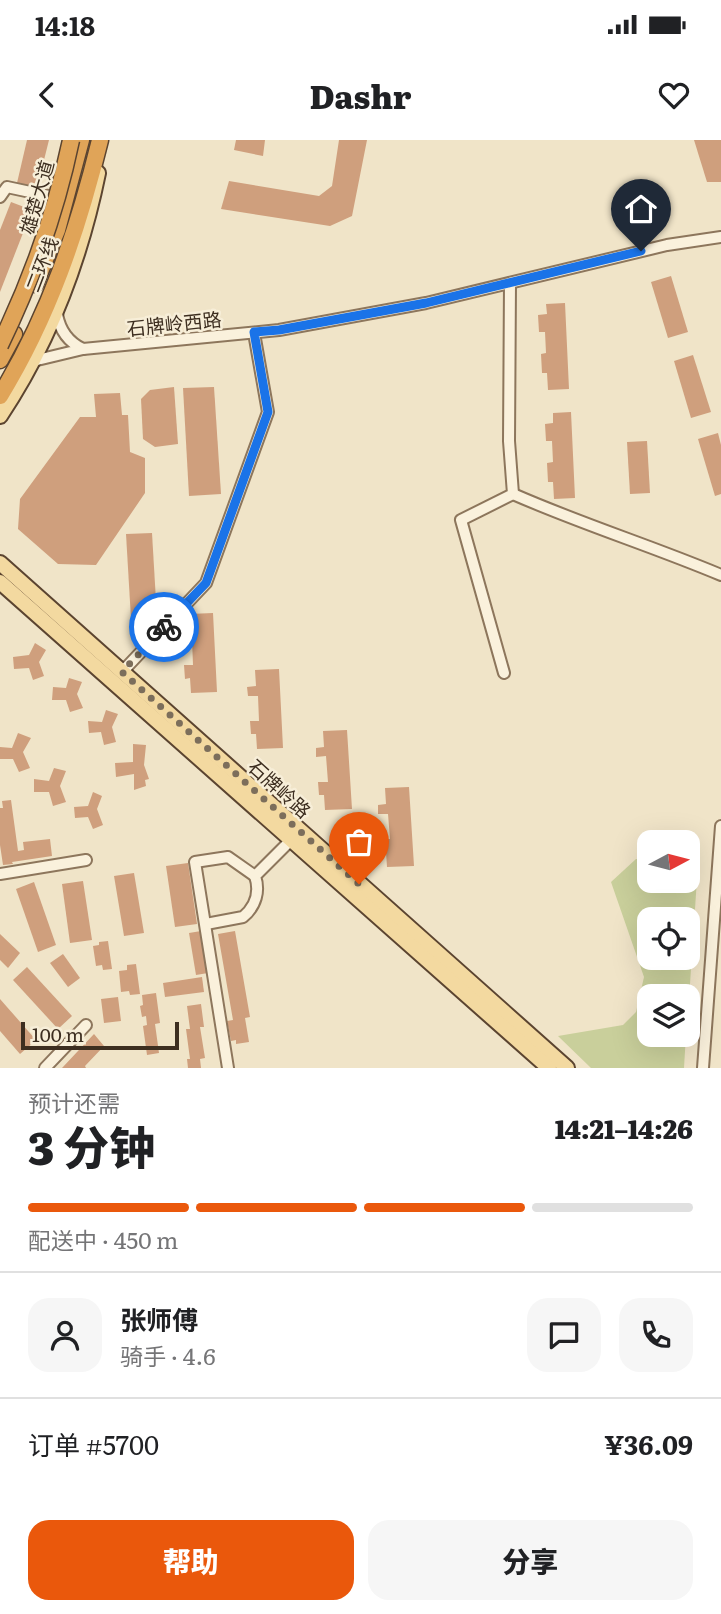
<!DOCTYPE html>
<html lang="zh">
<head>
<meta charset="utf-8">
<style>
  body { margin:0; font-family:Literata,"Noto Sans SC",serif; background:#f6f6f6; color:#202124; height:100vh; display:flex; flex-direction:column; font-size:26px; white-space:nowrap }
  * { box-sizing:border-box; margin:0 }
  p { font-size:23px; color:#757577 }
  .icon { flex:none; width:38px; height:38px; fill:none; stroke:currentColor; stroke-width:2; stroke-linecap:round; stroke-linejoin:round }
  .map { position:relative; height:928px; overflow:hidden }
  .drawer { display:flex; flex-direction:column; background:#fff; flex:1 }
  .drawer>* { flex:none }
  .needle { width:46px; rotate:83deg }
  .tools { position:absolute; left:637px; top:690px; display:grid; gap:14px }
  .tools a { display:grid; place-items:center; width:63px; height:63px; border-radius:14px; background:#fff; box-shadow:0 7px 28px #0002; font-size:35px }
  .scale { position:absolute; left:21px; bottom:18px; width:158px; box-sizing:border-box; padding-left:7px; border:4px solid #3d2e20; border-top:0; font-size:19px; line-height:24px; white-space:nowrap; color:#3d2e20; -webkit-text-stroke:5px #f7eed8; paint-order:stroke }
  .pin { position:absolute; display:grid; place-items:center; width:60px; height:60px; color:#fff; margin:-72px -30px; border-radius:50% 50% 50% 0; rotate:-45deg; box-shadow:0 0 7px #0007 }
  .pin .icon { rotate:45deg }
  .courier { position:absolute; display:grid; place-items:center; width:70px; height:70px; margin:-35px; border:5px solid #1a73e8; border-radius:50%; background:#fff; color:#222; box-shadow:0 2px 9px #0007 }
  .headline em { font-style:normal; font-weight:800 }
  .headline div { display:flex; flex-direction:column-reverse }
  .headline { display:flex; align-items:center; justify-content:space-between; height:119px; padding:0 28px }
  h1 { font-size:46px; font-weight:800; line-height:52px }
  .bar { display:grid; grid-template-columns:repeat(4,1fr); gap:10px 7px; align-content:center; height:84px; padding:0 28px }
  .bar i { height:9px; border-radius:5px; background:#e0e0e0 }
  .bar .selected { background:#ea580c }
  .bar p { grid-column:span 4 }
  .line { display:flex; align-items:center; gap:18px; padding:0 28px; border-top:2px solid #e0e0e0 }
  .line div { flex:1 }
  .round { display:grid; place-items:center; flex:none; width:74px; height:74px; border-radius:21px; background:#f6f6f6 }
  .button { display:flex; gap:14px; margin-top:auto; padding:14px 28px }
  .button a { flex:1; height:80px; border-radius:21px; background:#ea580c; color:#fff; font-size:28px; font-weight:800; line-height:80px; text-align:center }
  .button a+a { background:#f6f6f6; color:#202124 }
  .status { display:flex; justify-content:space-between; align-items:center; height:49px; padding:0 35px; background:#fff; direction:ltr }
  .status svg { height:19px; fill:currentColor }
  header { display:flex; justify-content:space-between; align-items:center; height:91px; padding:0 28px; background:#fff; font-size:32px; font-weight:800 }
  .map>svg:first-child { display:block }
</style>
</head>
<body>
<div class="status"><b>14:18</b><svg viewBox="0 0 49 12"><path d="M0 12V9h3v3zM5 12V6h3v6zM10 12V3h3v9zM15 12V0h3v12zM26 1h20v11H26zM47 4h2v5h-2z"/></svg></div>
<header><svg class="icon" aria-label="back" viewBox="0 0 24 24"><path d="M15 5l-7 7 7 7"/></svg>Dashr<svg class="icon" aria-label="heart" viewBox="0 0 24 24"><path d="M12 20l-8-8c-3-5 5-10 8-4 3-6 11-1 8 4z"/></svg></header>
<div class="map">
<svg width="721" height="928" viewBox="0 0 721 928">
  <rect width="100%" height="100%" fill="#f0e4c8"/>
  <!-- green -->
  <path fill="#c9cf9b" fill-rule="evenodd" d="M636,719L649,720V740H688V723L698,724L688,874V856H649V894H686L684,928H591L558,896L623,885L636,872L644,837L611,742ZM649,779H688V817H649Z"/>
  <!-- building -->
  <g fill="#cf9f7d">
    <polygon points="27,0 49,0 37,48 17,43"/>
    <polygon points="236,0 265,0 263,16 234,10"/>
    <polygon points="339,0 367,0 352,76 330,86 221,69 229,41 319,56 332,46"/>
    <polygon points="694,0 721,0 721,42 707,42"/>
    <polygon points="11,62 32,70 0,152 0,90"/>
    <polygon points="671,136 688,192 668,198 651,142"/>
    <polygon points="565,163 569,249 548,250 547,233 542,233 541,214 546,213 545,192 539,192 538,175 547,174 546,164"/>
    <polygon points="693,215 711,272 691,278 674,221"/>
    <polygon points="174,247 178,304 155,307 143,299 141,259 150,250"/>
    <polygon points="214,247 221,354 189,356 183,248"/>
    <polygon points="120,253 122,275 128,275 130,312 145,318 145,353 96,425 58,424 18,389 20,359 80,277 96,277 94,254"/>
    <polygon points="571,272 575,358 554,359 553,342 548,342 547,323 553,322 552,301 546,301 545,284 553,283 553,273"/>
    <polygon points="718,293 721,305 721,354 715,356 698,299"/>
    <polygon points="647,301 650,353 630,354 627,302"/>
    <polygon points="152,393 157,478 131,479 126,394"/>
    <polygon points="213,473 217,552 191,553 190,538 185,539 184,525 193,525 192,500 182,500 182,491 190,490 189,474"/>
    <polygon points="35,503 46,510 39,522 44,536 33,540 29,528 14,529 13,517 29,515"/>
    <polygon points="279,529 283,608 257,609 256,594 251,594 250,581 259,581 258,556 248,556 247,547 256,546 255,530"/>
    <polygon points="69,538 82,542 77,554 83,568 70,572 66,560 52,560 53,547 66,548"/>
    <polygon points="106,570 118,574 112,587 116,602 104,605 101,592 89,593 88,581 102,582"/>
    <polygon points="347,590 352,669 325,670 324,655 319,655 318,642 328,642 326,616 316,617 316,608 324,607 323,591"/>
    <polygon points="18,593 31,598 23,612 30,628 19,632 13,619 0,619 0,607 12,608"/>
    <polygon points="133,604 146,605 144,625 149,639 145,640 146,646 134,650 134,634 116,637 115,623 133,622"/>
    <polygon points="54,628 66,631 60,646 66,662 53,666 49,652 34,652 34,639 49,641"/>
    <polygon points="409,647 414,726 387,727 386,712 381,712 380,699 390,699 388,674 378,674 378,665 386,664 385,648"/>
    <polygon points="93,652 102,656 97,669 103,685 93,689 88,677 75,678 74,667 88,666"/>
    <polygon points="11,660 18,711 24,710 23,702 50,699 52,716 12,722 13,724 3,725 0,705 0,668 3,668 2,661"/>
    <polygon points="188,723 197,784 175,787 166,726"/>
    <polygon points="134,733 144,793 124,796 114,736"/>
    <polygon points="83,741 92,800 70,803 62,744"/>
    <polygon points="34,742 56,805 38,812 16,749"/>
    <polygon points="201,791 208,833 196,835 189,793"/>
    <polygon points="235,791 250,877 245,878 249,902 236,904 236,900 231,901 227,881 233,880 218,794"/>
    <polygon points="0,794 20,813 8,828 0,820"/>
    <polygon points="108,801 112,829 103,830 102,825 96,826 93,806 99,805 99,802"/>
    <polygon points="63,814 80,838 68,847 50,823"/>
    <polygon points="136,824 140,854 130,855 129,851 121,852 119,831 127,830 127,825"/>
    <polygon points="27,827 72,876 58,889 13,840"/>
    <polygon points="202,837 204,852 165,857 163,843"/>
    <polygon points="156,853 160,883 155,884 159,913 147,915 143,886 147,885 146,876 142,877 140,866 143,865 142,855"/>
    <polygon points="118,857 121,881 104,883 101,859"/>
    <polygon points="0,859 36,900 20,914 0,891"/>
    <polygon points="201,864 204,887 200,887 205,918 200,919 201,928 188,928 187,919 190,919 186,889 190,889 187,866"/>
    <polygon points="94,894 104,906 85,926 86,928 62,928"/>
  </g>
  <g fill="none" stroke-linecap="round" stroke-linejoin="round">
    <defs>
      <g id="minor">
        <polyline points="0,57 7,47 58,58"/>
        <polyline points="83,209 279,190 426,163 667,105 721,97"/>
        <path d="M33,221L83,209C68,202 60,191 57,174"/>
        <path d="M513,354C581,384 652,406 721,435"/>
        <polyline points="122,532 206,443 268,272 254,193"/>
        <polyline points="504,533 461,380 513,354 509,301 510,143"/>
        <polyline points="0,734 86,720"/>
        <path d="M206,784L243,777C256,766 260,751 255,736L295,696"/>
        <polyline points="45,928 86,885"/>
        <polyline points="228,928 195,722 228,717 255,736"/>
        <polyline points="703,928 721,686"/>
      </g>
      <g id="major">
        <path d="M0,276C50,201 80,121 98,33"/>
        <polyline points="0,423 567,928"/>
        <polyline points="0,442 549,928"/>
      </g>
      <g id="highway">
        <polyline points="35,144 57,90 81,0"/>
        <polyline points="0,220 14,194"/>
        <path d="M0,256C49,176 78,90 100,0"/>
      </g>
    </defs>
    <!-- minor casing -->
    <use href="#minor" stroke="#8d765c" stroke-width="14"/>
    <!-- major casing -->
    <use href="#major" stroke="#5b4430" stroke-width="18"/>
    <!-- highway casing -->
    <use href="#highway" stroke="#5b4430" stroke-width="19"/>
    <!-- minor -->
    <use href="#minor" stroke="#faf1dc" stroke-width="10"/>
    <!-- major -->
    <use href="#major" stroke="#f3d9a0" stroke-width="14"/>
    <!-- highway -->
    <use href="#highway" stroke="#e0a458" stroke-width="16"/>
    <defs>
      <path id="highway-bridge" d="M0,205C32,139 56,72 71,0"/>
    </defs>
    <!-- highway-bridge casing -->
    <use href="#highway-bridge" stroke="#5b4430" stroke-width="19" stroke-linecap="butt"/>
    <!-- highway-bridge -->
    <use href="#highway-bridge" stroke="#e0a458" stroke-width="16"/>
  </g>
  <g fill="none" stroke-linecap="round" stroke-linejoin="round">
    <!-- done -->
    <polyline stroke="#7c6e5b" stroke-width="7" stroke-dasharray="0 12.6" points="164,487 122,532 359,744"/>
    <!-- route -->
    <polyline stroke="#1a73e8" stroke-width="9" points="164,487 206,443 268,272 254,192 279,190 426,163 641,111"/>
  </g>
  <g text-anchor="middle" dominant-baseline="central" stroke-width="5" stroke-linejoin="round" paint-order="stroke">
    <!-- street labels -->
    <g font-size="19" fill="#3d2e20" stroke="#f7eed8">
      <text transform="translate(36 57) rotate(-74)">雄楚大道</text>
      <text transform="translate(41 124) rotate(-69)">二环线</text>
      <text transform="translate(174 183) rotate(-6)">石牌岭西路</text>
      <text transform="translate(280 648) rotate(42)">石牌岭路</text>
    </g>
  </g>
</svg>
<div class="tools">
<a><svg class="needle" viewBox="-14 -14 28 28"><path d="M0-13l5 13h-10z" fill="#e53935"/><path d="M0 13l5-13h-10z" fill="#757577"/></svg></a>
<a><svg class="icon" aria-label="locate" viewBox="0 0 24 24"><circle cx="12" cy="12" r="6"/><path d="M12 2v4M12 18v4M2 12h4M18 12h4"/></svg></a>
<a><svg class="icon" aria-label="layers" viewBox="0 0 24 24"><path d="M12 4l9 5-9 5-9-5zM3 14l9 5 9-5"/></svg></a>
</div>
<div class="scale">100 m</div>
<div class="pin" style="left:359px;top:744px;background:#ea580c"><svg class="icon" aria-label="bag" viewBox="0 0 24 24"><path d="M5 8h14l-1 12H6zM9 8a3 3 0 0 1 6 0"/></svg></div>
<div class="pin" style="left:641px;top:111px;background:#1f2937"><svg class="icon" aria-label="home" viewBox="0 0 24 24"><path d="M3 11l9-7 9 7M6 9v11h12V9"/></svg></div>
<div class="courier" style="left:164px;top:487px"><svg class="icon" aria-label="bike" viewBox="0 0 24 24"><circle cx="6" cy="16" r="4"/><circle cx="18" cy="16" r="4"/><path d="M6 16l4-8h5l3 8M10 8l3 8H6M13 5h3"/></svg></div>
</div>
<section class="drawer">
<div class="headline"><div><h1>3 分钟</h1><p>预计还需</p></div><em>14:21–14:26</em></div>
<div class="bar"><i class="selected"></i><i class="selected"></i><i class="selected"></i><i></i><p>配送中 · 450 m</p></div>
<div class="line" style="height:126px"><a class="round"><svg class="icon" aria-label="person" viewBox="0 0 24 24"><circle cx="12" cy="8" r="4"/><path d="M4 21q1-7 8-7t8 7"/></svg></a><div><b>张师傅</b><p>骑手 · 4.6</p></div><a class="round"><svg class="icon" aria-label="chat" viewBox="0 0 24 24"><path d="M4 5h16v11H9l-5 4z"/></svg></a><a class="round"><svg class="icon" aria-label="phone" viewBox="0 0 24 24"><path d="M5 4h4l2 5-3 2q2 4 5 5l2-3 5 2v4C11 20 4 13 5 4z"/></svg></a></div>
<div class="line" style="height:91px"><div>订单 #5700</div><b>¥36.09</b></div>
<div class="button"><a>帮助</a><a>分享</a></div>
</section>
</body>
</html>
